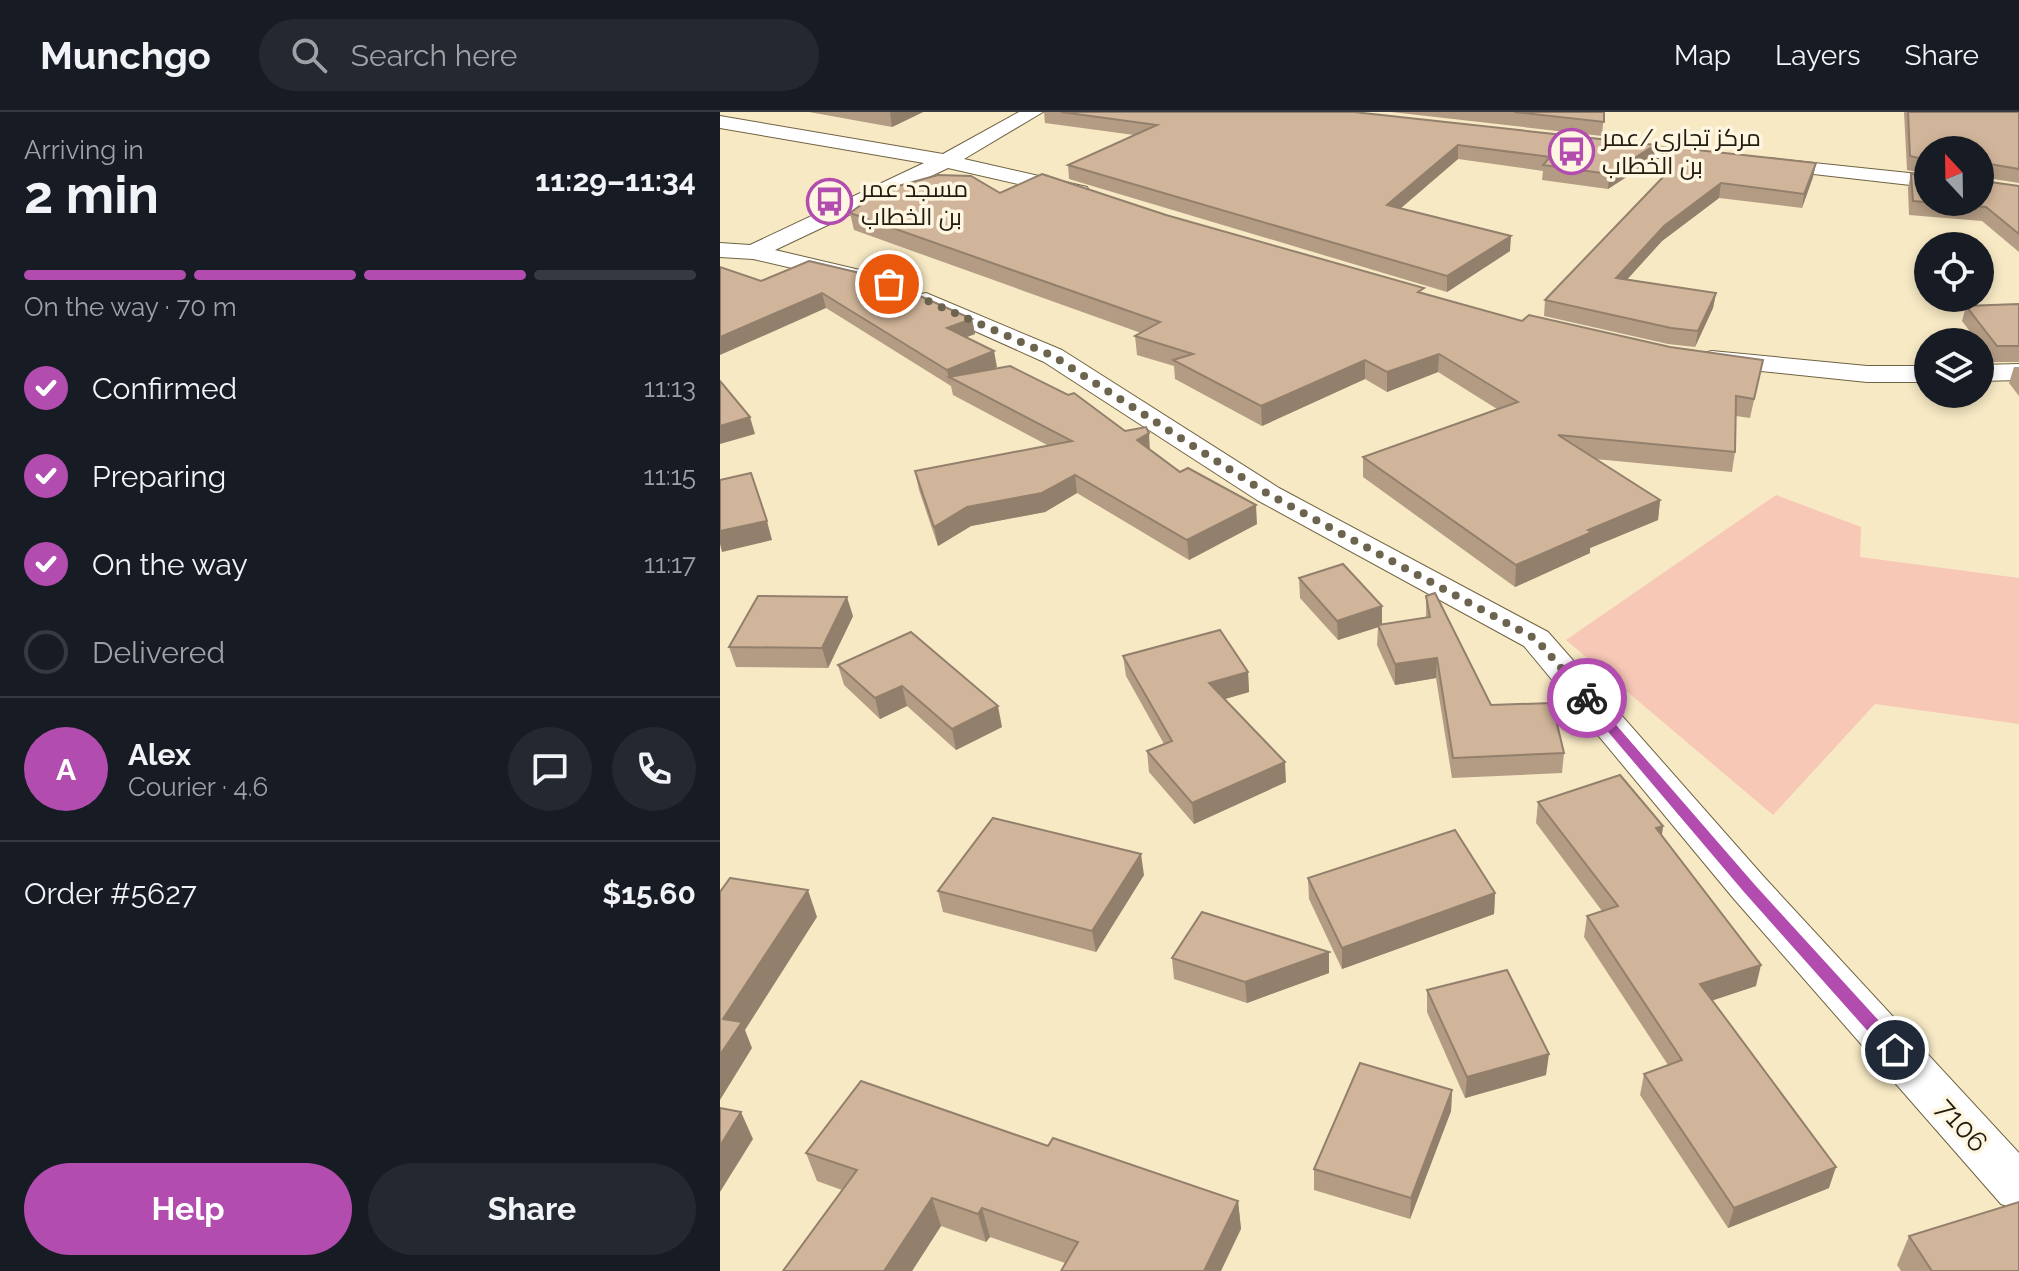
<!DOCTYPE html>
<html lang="en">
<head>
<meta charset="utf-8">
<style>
  body { margin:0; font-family:Raleway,Cairo,sans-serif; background:#242831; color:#f1f3f6; height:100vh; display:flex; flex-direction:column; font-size:30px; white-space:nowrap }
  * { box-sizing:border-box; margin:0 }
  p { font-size:26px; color:#9ea1a6 }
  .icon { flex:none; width:44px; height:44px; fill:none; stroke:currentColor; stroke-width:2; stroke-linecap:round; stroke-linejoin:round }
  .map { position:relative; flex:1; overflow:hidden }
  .details { display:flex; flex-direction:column; background:#171b24; width:720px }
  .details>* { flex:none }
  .needle { width:52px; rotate:338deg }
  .buttons { position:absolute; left:1194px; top:24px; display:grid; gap:16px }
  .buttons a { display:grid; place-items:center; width:80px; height:80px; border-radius:50%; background:#171b24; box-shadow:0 4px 12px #0003; font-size:40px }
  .pin { position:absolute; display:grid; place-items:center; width:68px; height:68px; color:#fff; margin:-34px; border:4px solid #fff; border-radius:50%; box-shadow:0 2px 8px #0007 }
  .courier { position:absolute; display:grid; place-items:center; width:80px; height:80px; margin:-40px; border:6px solid #b34caf; border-radius:50%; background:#fff; color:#222; box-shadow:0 2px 10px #0007 }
  .overview em { font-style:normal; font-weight:700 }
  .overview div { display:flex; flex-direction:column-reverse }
  .overview { display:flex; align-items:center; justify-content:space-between; height:136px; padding:0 24px }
  h1 { font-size:52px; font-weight:700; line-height:60px }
  .bar { display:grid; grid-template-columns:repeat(4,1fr); gap:12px 8px; align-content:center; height:96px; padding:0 24px }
  .bar i { height:10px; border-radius:6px; background:#363941 }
  .bar .selected { background:#b34caf }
  .bar p { grid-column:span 4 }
  .line { display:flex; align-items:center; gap:20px; padding:0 24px; border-top:2px solid #363941 }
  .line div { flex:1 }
  .round { display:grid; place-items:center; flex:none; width:84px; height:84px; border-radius:42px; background:#242831 }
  ol { padding:0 24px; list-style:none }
  li { display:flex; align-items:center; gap:24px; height:88px }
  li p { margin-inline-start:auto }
  li .icon { padding:8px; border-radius:50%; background:#b34caf; color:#fff; stroke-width:4 }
  li:last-child { color:#9ea1a6 }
  li i { width:44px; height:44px; border:4px solid #363941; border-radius:50% }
  .primary-button { display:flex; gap:16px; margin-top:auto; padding:16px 24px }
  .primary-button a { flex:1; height:92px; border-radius:48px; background:#b34caf; color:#fff; font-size:32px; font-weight:700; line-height:92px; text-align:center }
  .primary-button a+a { background:#242831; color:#f1f3f6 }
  header { display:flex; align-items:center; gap:48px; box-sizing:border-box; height:112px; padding:0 40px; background:#171b24; border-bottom:2px solid #363941 }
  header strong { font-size:38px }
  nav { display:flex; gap:44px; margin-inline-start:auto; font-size:28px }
  .search { width:560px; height:72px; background:#242831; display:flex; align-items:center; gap:20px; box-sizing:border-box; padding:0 28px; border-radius:44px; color:#9ea1a6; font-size:30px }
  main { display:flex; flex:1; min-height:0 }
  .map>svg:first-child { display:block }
</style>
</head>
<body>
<header>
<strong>Munchgo</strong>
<div class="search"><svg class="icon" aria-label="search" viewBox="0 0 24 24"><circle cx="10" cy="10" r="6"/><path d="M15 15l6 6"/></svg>Search here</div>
<nav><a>Map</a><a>Layers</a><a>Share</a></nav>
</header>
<main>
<section class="details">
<div class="overview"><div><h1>2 min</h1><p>Arriving in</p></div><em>11:29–11:34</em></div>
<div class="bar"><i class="selected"></i><i class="selected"></i><i class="selected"></i><i></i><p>On the way · 70 m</p></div>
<ol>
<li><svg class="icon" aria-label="check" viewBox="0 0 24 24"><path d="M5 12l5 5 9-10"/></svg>Confirmed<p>11:13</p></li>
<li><svg class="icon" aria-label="check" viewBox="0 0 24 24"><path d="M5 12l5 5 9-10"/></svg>Preparing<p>11:15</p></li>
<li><svg class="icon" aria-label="check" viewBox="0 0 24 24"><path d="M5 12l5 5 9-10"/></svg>On the way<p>11:17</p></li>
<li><i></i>Delivered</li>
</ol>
<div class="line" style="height:144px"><b class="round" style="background:#b34caf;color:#fff">A</b><div><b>Alex</b><p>Courier · 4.6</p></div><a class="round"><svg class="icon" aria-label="chat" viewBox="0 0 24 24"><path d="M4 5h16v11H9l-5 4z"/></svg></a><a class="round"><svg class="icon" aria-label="phone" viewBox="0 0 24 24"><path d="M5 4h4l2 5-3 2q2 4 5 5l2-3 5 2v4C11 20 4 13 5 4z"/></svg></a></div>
<div class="line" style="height:104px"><div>Order #5627</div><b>$15.60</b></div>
<div class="primary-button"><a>Help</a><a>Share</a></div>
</section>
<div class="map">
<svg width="1299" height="1159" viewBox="0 0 1299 1159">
  <rect width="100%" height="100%" fill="#f7e9c4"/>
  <!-- green -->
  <polygon fill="#f8c8b7" points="1056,383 1141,415 1140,445 1299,466 1299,612 1155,592 1053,703 846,528"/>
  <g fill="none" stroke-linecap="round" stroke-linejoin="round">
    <defs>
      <g id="street">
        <polygon points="299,0 323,0 244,47 367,75 370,80 367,85 359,86 228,56 55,138 140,158 144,163 140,168 132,170 33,147 0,145 0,131 30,133 204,51 0,16 0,4 223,42"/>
        <polygon points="888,29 996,41 1006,47 996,53 881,39 878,35 881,31"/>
        <polygon points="1047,46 1208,63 1208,75 1040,56 1037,52 1040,48"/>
        <polygon points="206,181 342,238 559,376 828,520 1044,765 1299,1041 1299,1098 1281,1092 1014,787 804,534 537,388 324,250 197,193 194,188 197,183"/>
        <polygon points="992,239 1147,254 1208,254 1208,270 1147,270 983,253 979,247 983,241"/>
        <polygon points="1299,252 1299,268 1260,269 1260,253"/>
      </g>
    </defs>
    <!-- street casing -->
    <use href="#street" stroke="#706343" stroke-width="2"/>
    <!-- street -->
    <use href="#street" fill="#fff" fill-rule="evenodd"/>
  </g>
  <!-- wall -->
  <g fill="#b49c84">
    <polygon points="89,0 203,0 172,15"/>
    <polygon points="324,0 634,0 935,33 934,47 888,77 822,68 823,59 738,47 681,96 790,139 727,180 349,67 348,53 414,23 325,11"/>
    <polygon points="671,0 884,0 882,24"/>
    <polygon points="1184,0 1299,0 1299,71 1261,65 1263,69 1299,74 1299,140 1262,109 1189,103 1188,76 1191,62 1260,90 1208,38 1208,62 1187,58"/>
    <polygon points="1096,51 1093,65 1082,96 999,86 942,129 907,167 996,181 993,196 975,235 948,232 824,204 825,188 946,62"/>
    <polygon points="280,81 446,103 704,182 802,209 950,235 1043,248 1030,306 1016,304 1015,340 1012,360 875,347 940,388 938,408 870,436 870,441 795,475 643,365 643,345 777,297 718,260 667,280 645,267 542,314 455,267 454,254 417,243 415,224 421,221 134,118 130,101"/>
    <polygon points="41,169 252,207 255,222 247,225 277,255 271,257 430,338 460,360 537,412 469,448 357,381 325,400 251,414 218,434 199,378 195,359 329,334 233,283 231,274 106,196"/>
    <polygon points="1299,192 1299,250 1273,250 1260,233 1260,230 1258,230 1242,209 1246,194"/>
    <polygon points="1294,255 1299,255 1299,284 1289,271"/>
    <polygon points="579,466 662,513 706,506 706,484 771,593 844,641 842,661 732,666 716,566 675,573 657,533 658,515 618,528 580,486"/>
    <polygon points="133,504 108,556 16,555 9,535"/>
    <polygon points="191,520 282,615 236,638 187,594 160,607 124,573 118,553"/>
    <polygon points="403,544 528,560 529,580 505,587 566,670 474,712 429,660 427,639 444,632 406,564"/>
    <polygon points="818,690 943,714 942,723 1036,874 992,888 1109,1076 1008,1116 920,983 924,962 948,953 864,825 867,804 882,799 816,711"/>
    <polygon points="424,763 376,840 223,800 218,779"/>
    <polygon points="588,766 775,781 774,802 622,857 589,787"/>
    <polygon points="452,846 609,861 527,891 454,867"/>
    <polygon points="707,878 826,963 745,986 707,900"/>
    <polygon points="732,978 731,999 690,1107 594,1078 594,1057"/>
    <polygon points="328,1034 518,1089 521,1117 345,1151 270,1125 266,1130 221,1114 192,1159 63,1159 122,1078 97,1069 86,1041"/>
    <polygon points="1189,1124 1299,1159 1181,1159 1177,1153"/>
  </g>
  <!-- shaded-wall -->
  <g fill="#927f6c">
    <polygon points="172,0 203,0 172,15 170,1"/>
    <polygon points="738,33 738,47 667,108 667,93"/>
    <polygon points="935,33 934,47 888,77 889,62"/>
    <polygon points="1096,51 1093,65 1082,96 1084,82"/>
    <polygon points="1001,71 999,86 942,129 895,181 896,166 944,114"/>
    <polygon points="791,124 790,139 727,180 727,164"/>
    <polygon points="102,181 106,196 0,243 0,225"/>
    <polygon points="996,181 993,196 975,235 978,219"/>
    <polygon points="252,207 255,222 230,231 227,216"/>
    <polygon points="274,239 277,255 240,270 229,265 230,274 227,258"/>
    <polygon points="719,242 718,260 667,280 667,260"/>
    <polygon points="645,248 645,267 542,314 541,294"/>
    <polygon points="30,305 35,322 0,332 0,314"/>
    <polygon points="429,321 430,340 417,328"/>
    <polygon points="355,363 357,381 325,400 251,414 218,434 214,415 247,395"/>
    <polygon points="940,388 938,408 870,436 870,441 795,475 796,453 868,418"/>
    <polygon points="536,393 537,412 469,448 467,428"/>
    <polygon points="47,409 52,428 2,440 0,432 0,419"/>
    <polygon points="127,485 133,504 108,556 102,536"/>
    <polygon points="662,494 662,514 618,528 617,509"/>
    <polygon points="717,546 716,566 675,573 675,552"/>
    <polygon points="528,560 529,580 491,591 489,571"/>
    <polygon points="182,574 187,594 160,607 155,586"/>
    <polygon points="278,594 282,615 236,638 232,617"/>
    <polygon points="565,650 566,670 474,712 472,691"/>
    <polygon points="943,714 940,735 936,716"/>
    <polygon points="421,742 424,763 376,840 372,819"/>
    <polygon points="88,778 97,805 25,918 32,936 0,988 0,943 3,907"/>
    <polygon points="775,781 774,802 622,857 622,836"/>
    <polygon points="609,840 609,861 527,891 525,870"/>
    <polygon points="1041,853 1036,874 976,894 980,872"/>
    <polygon points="829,942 826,963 745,986 747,965"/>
    <polygon points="732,978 731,999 690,1107 691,1086"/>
    <polygon points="21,1000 33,1027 0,1080 0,1034"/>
    <polygon points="1116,1055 1109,1076 1008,1116 1014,1096"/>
    <polygon points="212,1086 221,1114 192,1159 164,1159"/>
    <polygon points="518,1089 521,1117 501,1159 484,1159"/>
    <polygon points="262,1096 270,1125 266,1130 258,1102"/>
  </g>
  <!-- building -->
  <g fill="#d1b59a" stroke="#927f6c" stroke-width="2">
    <polygon points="341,0 634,0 935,33 889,62 823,53 830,45 738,33 667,93 791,124 727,164 348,53 437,13"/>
    <polygon points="794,0 884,0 884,10"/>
    <polygon points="1188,0 1299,0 1299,57 1264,51 1260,54 1261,66 1263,69 1299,74 1299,122 1266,95 1193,89 1191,62 1208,63 1208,90 1260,90 1260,38 1208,38 1208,48 1190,44"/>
    <polygon points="949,35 1096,51 1084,82 1001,71 944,114 896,166 996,181 978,219 951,216 825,188 946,62"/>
    <polygon points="322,62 446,103 704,176 698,180 802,209 809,203 950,235 1043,248 1034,287 1016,284 1015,340 838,323 940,388 868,418 872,420 796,453 643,345 798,290 719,242 667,260 645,248 541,294 453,248 473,242 415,224 440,210 130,101 160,79 218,63 251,64 280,81"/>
    <polygon points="89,149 157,165 252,207 227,216 274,239 227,258 102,181 0,225 0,155 41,169"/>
    <polygon points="1299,192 1299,234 1277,234 1246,194"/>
    <polygon points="290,254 348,283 354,281 405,319 426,315 429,321 417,328 460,360 468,356 536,393 467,428 355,363 322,381 247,395 214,415 195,359 352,329 229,265"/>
    <polygon points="0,269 30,305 0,314"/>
    <polygon points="31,361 47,409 0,419 0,368"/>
    <polygon points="623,452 662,494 617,509 579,466"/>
    <polygon points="715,481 771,593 832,591 844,641 733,646 717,546 675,552 658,513 710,505 706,484"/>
    <polygon points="38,484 127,485 102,536 9,535"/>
    <polygon points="500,518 528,560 489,571 565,650 472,691 427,639 452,629 403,544"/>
    <polygon points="191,520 278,594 232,617 182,574 155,586 118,553"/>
    <polygon points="900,663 943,714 936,716 1041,853 980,872 1116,1055 1014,1096 924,962 962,948 867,804 898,794 818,690"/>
    <polygon points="273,706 421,742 372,819 218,779"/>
    <polygon points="735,718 775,781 622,836 588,766"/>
    <polygon points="10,766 88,778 3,907 22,910 0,943 0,780"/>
    <polygon points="482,800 609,840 525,870 452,846"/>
    <polygon points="787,858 829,942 747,965 707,878"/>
    <polygon points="640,951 732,978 691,1086 594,1057"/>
    <polygon points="141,969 328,1034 333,1026 518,1089 484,1159 341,1159 358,1130 262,1096 258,1102 212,1086 164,1159 63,1159 137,1058 86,1041"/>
    <polygon points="0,996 21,1000 0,1034"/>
    <polygon points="1299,1090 1299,1159 1212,1159 1189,1124"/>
  </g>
  <!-- route -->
  <polygon fill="#b34caf" points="867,582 871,584 1035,773 1181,933 1183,938 1181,943 1169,943 1024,780 862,589 860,586"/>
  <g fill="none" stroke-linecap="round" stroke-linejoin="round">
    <!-- done -->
    <polyline stroke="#6c644e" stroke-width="8" stroke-dasharray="0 14.4" points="169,172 333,244 548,382 816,527 867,586"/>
  </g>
  <!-- icons -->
  <defs>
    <symbol id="bus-ring" viewBox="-11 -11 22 22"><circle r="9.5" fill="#fff6e1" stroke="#b34caf" stroke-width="1.5"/><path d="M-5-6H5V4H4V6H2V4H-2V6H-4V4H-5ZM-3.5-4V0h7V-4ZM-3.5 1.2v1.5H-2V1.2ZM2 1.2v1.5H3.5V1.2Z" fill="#b34caf"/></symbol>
  </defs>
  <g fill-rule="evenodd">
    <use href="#bus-ring" x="826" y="14" width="51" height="51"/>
    <use href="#bus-ring" x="84" y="64" width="51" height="51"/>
  </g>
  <g text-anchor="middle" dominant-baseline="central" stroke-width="7" stroke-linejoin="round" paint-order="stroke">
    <!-- far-poi labels -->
    <g font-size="24" fill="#211c0f" stroke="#fff6e1" text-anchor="start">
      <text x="882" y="25">مركز تجاري/عمر<tspan x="882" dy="28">بن الخطاب</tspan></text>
      <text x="141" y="76">مسجد عمر<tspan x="141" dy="28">بن الخطاب</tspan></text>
    </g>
    <!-- street labels -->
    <g font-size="28" fill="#211c0f" stroke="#fff6e1">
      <text transform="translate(1242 1013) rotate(48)">7106</text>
    </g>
  </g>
</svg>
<div class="buttons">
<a><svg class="needle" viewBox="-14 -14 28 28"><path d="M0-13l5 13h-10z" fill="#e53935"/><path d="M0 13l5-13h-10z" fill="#9ea1a6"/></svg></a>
<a><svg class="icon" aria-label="locate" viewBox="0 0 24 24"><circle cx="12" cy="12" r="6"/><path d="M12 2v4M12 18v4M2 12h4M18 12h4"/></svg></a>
<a><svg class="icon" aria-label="layers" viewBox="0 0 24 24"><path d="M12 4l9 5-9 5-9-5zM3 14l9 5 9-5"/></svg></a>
</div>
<div class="pin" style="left:169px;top:172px;background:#ea580c"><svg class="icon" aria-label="bag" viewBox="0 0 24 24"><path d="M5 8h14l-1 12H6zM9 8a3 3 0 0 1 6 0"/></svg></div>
<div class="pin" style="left:1175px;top:938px;background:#1f2937"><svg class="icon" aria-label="home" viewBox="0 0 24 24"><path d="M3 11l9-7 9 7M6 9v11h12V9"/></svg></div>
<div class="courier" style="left:867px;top:586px"><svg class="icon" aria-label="bike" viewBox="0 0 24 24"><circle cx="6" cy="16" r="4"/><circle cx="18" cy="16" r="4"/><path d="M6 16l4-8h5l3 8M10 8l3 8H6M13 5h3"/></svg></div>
</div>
</main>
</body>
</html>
